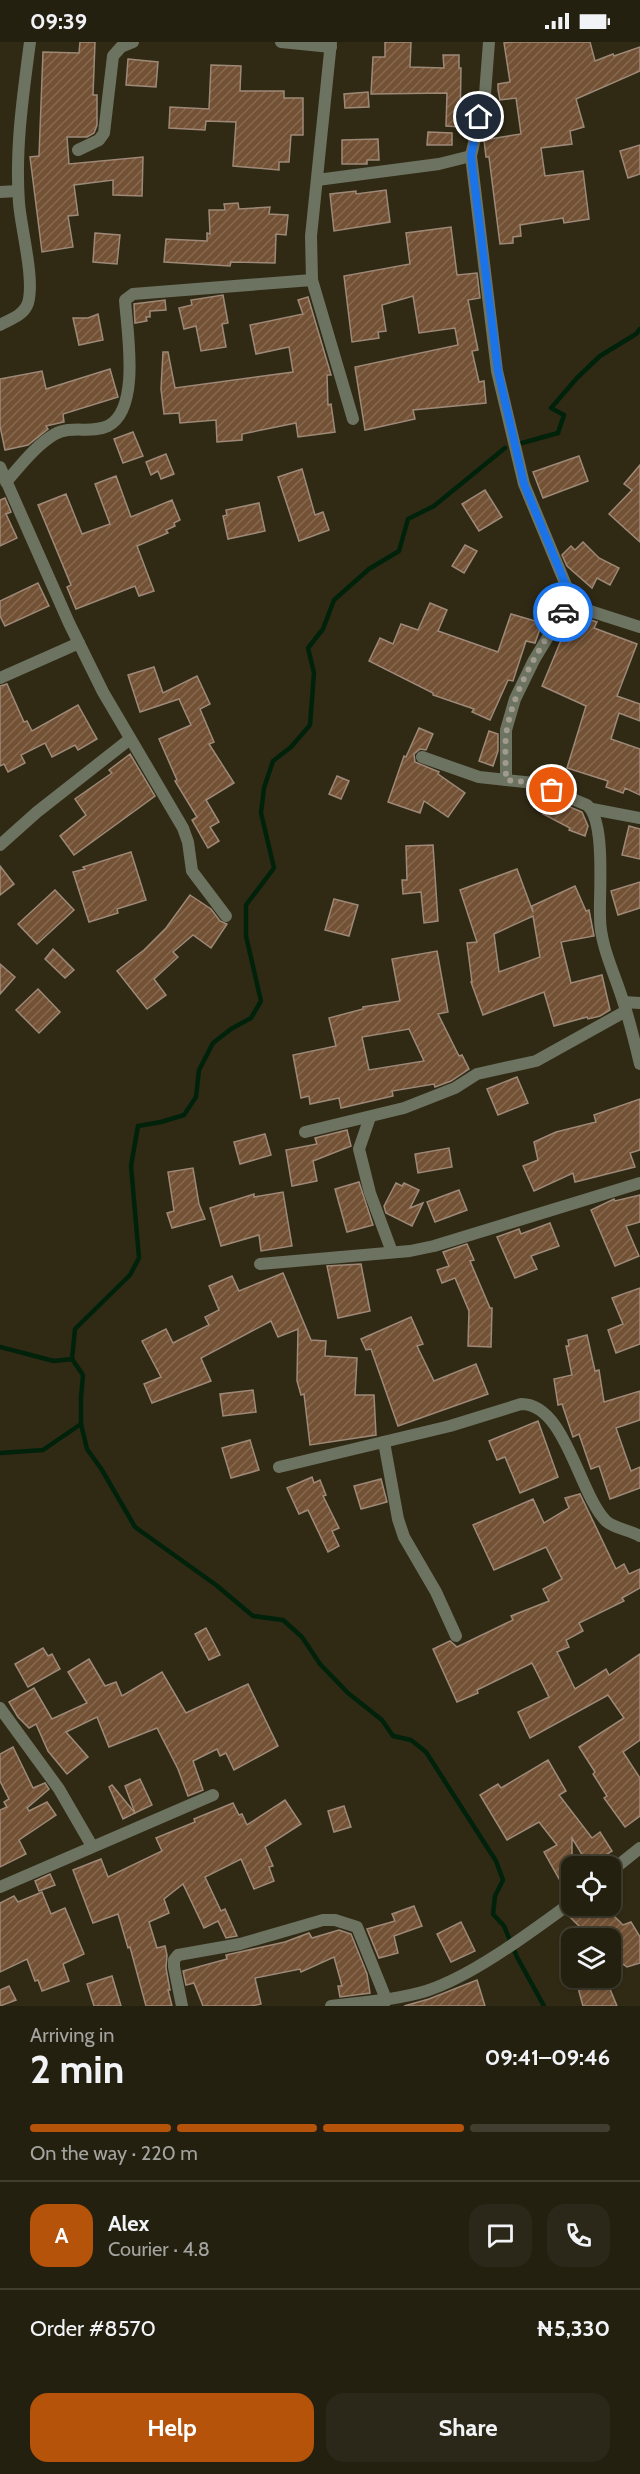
<!DOCTYPE html>
<html lang="en">
<head>
<meta charset="utf-8">
<style>
  body { margin:0; font-family:Cabin,sans-serif; background:#2c2819; color:#f1f3f6; height:100vh; display:flex; flex-direction:column; font-size:22px; white-space:nowrap }
  * { box-sizing:border-box; margin:0 }
  p { font-size:20px; color:#a3a39f }
  .icon { flex:none; width:33px; height:33px; fill:none; stroke:currentColor; stroke-width:2; stroke-linecap:round; stroke-linejoin:round }
  .map { position:relative; height:1964px; overflow:hidden }
  .panel { display:flex; flex-direction:column; background:#242010; flex:1 }
  .panel>* { flex:none }
  .controls { position:absolute; left:561px; top:1814px; display:grid; gap:12px }
  .controls a { display:grid; place-items:center; width:60px; height:60px; border-radius:12px; background:#242010; box-shadow:0 2px 4px #0004,0 0 0 2px #413e30; font-size:30px }
  .pin { position:absolute; display:grid; place-items:center; width:51px; height:51px; color:#fff; margin:-26px; border:3px solid #fff; border-radius:50%; box-shadow:0 2px 6px #0007 }
  .courier { position:absolute; display:grid; place-items:center; width:60px; height:60px; margin:-30px; border:4px solid #1a73e8; border-radius:50%; background:#fff; color:#222; box-shadow:0 2px 8px #0007 }
  .headline em { font-style:normal; font-weight:800 }
  .headline div { display:flex; flex-direction:column-reverse }
  .headline { display:flex; align-items:center; justify-content:space-between; height:102px; padding:0 30px }
  h1 { font-size:39px; font-weight:800; line-height:45px }
  .bar { display:grid; grid-template-columns:repeat(4,1fr); gap:9px 6px; align-content:center; height:72px; padding:0 30px }
  .bar i { height:8px; border-radius:4px; background:#413e30 }
  .bar .on { background:#b45309 }
  .bar p { grid-column:span 4 }
  .line { display:flex; align-items:center; gap:15px; padding:0 30px; border-top:2px solid #413e30 }
  .line div { flex:1 }
  .round { display:grid; place-items:center; flex:none; width:63px; height:63px; border-radius:18px; background:#2c2819 }
  .action { display:flex; gap:12px; margin-top:auto; padding:12px 30px }
  .action a { flex:1; height:69px; border-radius:18px; background:#b45309; color:#fff; font-size:24px; font-weight:800; line-height:69px; text-align:center }
  .action a+a { background:#2c2819; color:#f1f3f6 }
  .status { display:flex; justify-content:space-between; align-items:center; height:42px; padding:0 30px; background:#242010; direction:ltr }
  .status svg { height:16px; fill:currentColor }
  .map>svg:first-child { display:block }
</style>
</head>
<body>
<div class="status"><b>09:39</b><svg viewBox="0 0 49 12"><path d="M0 12V9h3v3zM5 12V6h3v6zM10 12V3h3v9zM15 12V0h3v12zM26 1h20v11H26zM47 4h2v5h-2z"/></svg></div>
<div class="map">
<svg width="640" height="1964" viewBox="0 0 640 1964">
  <defs>
    <pattern id="building-hatch" width="6" height="6" patternUnits="userSpaceOnUse" patternTransform="scale(1.5)"><rect width="6" height="6" fill="#725134"/><path d="M-1 1l2-2M0 6l6-6M5 7l2-2" fill="none" stroke="#866950"/></pattern>
  </defs>
  <rect width="100%" height="100%" fill="#302a15"/>
  <g fill="none" stroke-linecap="round" stroke-linejoin="round">
    <!-- stream -->
    <g stroke="#00220b" stroke-width="4.5">
      <polyline points="522,401 558,391 564,373 551,366 577,336 600,314 636,292 640,287"/>
      <polyline points="0,1305 54,1319 72,1317 83,1333 81,1355 81,1382 87,1407 102,1428 135,1485 216,1543 253,1574 283,1578 302,1595 320,1622 348,1651 382,1678 393,1694 411,1698 426,1710 496,1819 503,1838 495,1854 493,1872 504,1884 517,1915 544,1964"/>
      <polyline points="72,1317 75,1287 130,1233 139,1216 131,1124 138,1084 161,1080 184,1073 196,1055 199,1028 213,1001 231,987 251,976 261,959 246,894 246,863 274,826 261,771 264,746 273,719 291,705 310,683 314,631 308,606 323,587 334,558 369,527 399,509 408,477 434,464 505,406"/>
      <polyline points="0,1411 43,1408 81,1382"/>
    </g>
  </g>
  <!-- building -->
  <g fill="url(#building-hatch)" stroke="#9e8978" stroke-width="1.5" fill-rule="evenodd">
    <polygon points="80,0 95,0 93,53 97,53 97,83 94,91 87,95 67,95 69,122 143,115 142,154 113,153 113,138 74,143 78,173 68,174 73,205 42,210 30,115 39,114 43,10 79,11"/>
    <polygon points="385,0 411,0 410,25 444,26 443,13 459,13 459,26 461,26 460,85 446,84 447,51 371,52 373,15 385,15"/>
    <polygon points="512,0 590,0 595,19 613,12 614,14 640,5 640,29 576,57 584,85 570,89 572,102 541,106 545,134 583,129 589,177 564,181 563,176 520,183 521,194 513,195 513,201 500,202 489,115 486,115 484,98 521,92 516,56 500,58 498,48 498,42 510,40 504,1"/>
    <polygon points="128,17 158,20 156,45 126,43"/>
    <polygon points="211,23 241,24 240,49 284,49 284,56 303,56 303,93 291,93 289,120 279,120 279,128 233,124 236,80 206,79 205,88 169,86 170,65 209,67"/>
    <polygon points="368,50 369,65 345,66 344,52"/>
    <polygon points="428,90 452,91 452,103 427,103"/>
    <polygon points="378,97 379,118 367,118 367,122 342,122 342,98"/>
    <polygon points="640,103 640,132 628,136 620,109"/>
    <polygon points="386,148 390,180 334,189 330,152 356,149 356,152"/>
    <polygon points="238,161 239,167 270,165 269,172 288,173 286,193 276,192 275,221 231,220 230,224 164,220 166,197 207,199 207,191 210,192 209,168 225,168 224,162"/>
    <polygon points="451,185 457,233 477,231 480,256 468,258 478,308 472,309 479,340 484,339 486,361 413,368 415,377 365,388 355,325 458,303 455,286 419,291 413,254 382,263 386,289 378,290 379,296 352,300 344,234 410,222 406,191"/>
    <polygon points="95,191 120,193 117,222 93,220"/>
    <polygon points="223,253 228,281 222,282 226,305 201,309 196,284 184,287 179,266 192,263 191,258"/>
    <polygon points="308,255 331,333 327,333 328,363 331,362 335,390 298,395 296,381 242,392 242,398 217,400 216,378 180,381 179,371 164,372 161,347 163,310 168,310 175,346 293,330 289,305 256,312 250,283 303,272 298,258"/>
    <polygon points="165,258 166,268 150,269 150,275 146,275 147,279 135,281 134,262"/>
    <polygon points="98,272 103,298 79,303 73,276 88,276"/>
    <polygon points="110,327 118,355 63,372 64,380 46,384 48,387 28,403 5,408 0,384 0,337 42,329 46,347"/>
    <polygon points="133,390 143,414 123,421 114,397"/>
    <polygon points="166,412 174,432 161,437 158,429 151,433 146,420"/>
    <polygon points="579,414 588,439 543,456 533,430"/>
    <polygon points="640,423 640,500 609,472 632,448 624,442"/>
    <polygon points="302,427 315,473 323,470 329,488 299,499 278,435"/>
    <polygon points="116,434 131,475 172,458 180,478 174,481 175,484 166,488 168,491 137,504 154,549 139,554 135,544 76,567 67,545 71,543 38,463 66,452 82,492 110,482 95,442"/>
    <polygon points="485,448 502,475 479,489 462,462"/>
    <polygon points="5,456 11,470 6,472 17,496 0,504 0,458"/>
    <polygon points="259,461 265,489 228,497 223,474 227,473 226,468"/>
    <polygon points="583,500 599,516 619,526 610,543 597,536 592,546 567,524 562,513 571,504 575,508"/>
    <polygon points="465,503 477,509 464,531 452,524"/>
    <polygon points="38,541 49,564 5,584 0,574 0,559"/>
    <polygon points="430,561 447,568 438,589 498,610 511,572 542,581 535,601 526,599 513,639 508,638 490,678 472,670 474,667 433,653 433,651 369,619 380,596 393,602 401,582 418,588"/>
    <polygon points="572,572 597,580 594,586 637,602 617,654 640,662 640,679 619,671 611,697 640,707 640,753 625,746 623,751 606,745 608,739 567,726 586,664 542,644"/>
    <polygon points="154,625 163,651 197,634 210,662 200,667 214,700 209,702 234,741 206,758 219,780 210,785 219,799 208,806 192,778 197,775 175,739 177,738 159,697 191,683 179,657 140,670 128,633"/>
    <polygon points="7,642 24,680 27,679 32,689 78,663 97,697 78,708 75,703 52,715 45,701 21,713 25,721 8,730 4,722 0,724 0,644"/>
    <polygon points="419,686 433,692 426,708 420,707 414,712 415,720 439,730 438,732 465,751 448,775 424,759 420,771 388,760 404,714 406,715"/>
    <polygon points="489,689 498,692 498,709 493,724 479,719"/>
    <polygon points="130,712 155,754 74,813 60,794 86,773 75,757 112,731 109,728"/>
    <polygon points="337,734 349,739 341,757 329,752"/>
    <polygon points="551,757 582,770 588,784 585,794 569,788 570,786 543,772"/>
    <polygon points="629,784 640,787 640,817 622,813"/>
    <polygon points="433,803 438,879 424,881 421,850 403,852 402,838 407,838 406,804"/>
    <polygon points="131,810 146,858 117,867 118,871 89,880 73,830 85,827 83,825"/>
    <polygon points="0,824 14,842 0,853"/>
    <path d="M517,827L533,870L532,864L575,844L586,869L589,868L594,894L561,900L571,941L602,933L610,968L600,974L588,977L587,975L554,984L544,950L483,973L471,940H472L467,901L477,900L460,848ZM533,874L540,915L499,930L494,892Z"/>
    <polygon points="640,840 640,866 618,873 611,849"/>
    <polygon points="55,848 74,868 37,902 18,882"/>
    <polygon points="190,853 211,867 220,879 227,882 211,906 193,893 173,910 178,915 154,937 166,953 147,967 117,929 144,908 166,886"/>
    <polygon points="334,857 358,863 349,894 325,888"/>
    <polygon points="53,907 74,928 65,936 45,917"/>
    <path d="M437,909L448,970L438,972L459,1014L462,1013L469,1027L451,1039L435,1045L434,1042L392,1049L393,1054L341,1066L339,1056L310,1062L309,1054L301,1056L293,1013L336,1004L329,976L363,967V965L400,959L392,917ZM409,987L424,1019L369,1028L362,995Z"/>
    <polygon points="0,922 15,935 0,952"/>
    <polygon points="38,947 60,970 39,991 16,968"/>
    <polygon points="517,1035 528,1061 498,1073 487,1047"/>
    <polygon points="640,1057 640,1108 630,1111 635,1125 575,1140 573,1131 534,1149 523,1124 538,1118 534,1100 556,1090 596,1080 594,1073"/>
    <polygon points="347,1088 351,1104 313,1119 317,1139 292,1144 286,1108 317,1102 315,1096"/>
    <polygon points="265,1092 271,1113 240,1122 234,1100"/>
    <polygon points="449,1106 452,1125 418,1131 415,1112"/>
    <polygon points="193,1126 199,1162 205,1177 172,1186 167,1171 174,1169 168,1130"/>
    <polygon points="359,1140 373,1183 347,1190 335,1147"/>
    <polygon points="396,1141 402,1144 404,1141 419,1148 410,1166 423,1161 412,1184 386,1171 384,1164"/>
    <polygon points="459,1148 467,1168 435,1180 427,1160"/>
    <polygon points="283,1150 292,1204 261,1209 259,1193 221,1204 210,1166 254,1152 254,1155"/>
    <polygon points="640,1153 640,1180 626,1184 639,1214 615,1224 591,1168 614,1157 615,1159"/>
    <polygon points="550,1181 559,1204 531,1214 537,1227 515,1236 497,1195 519,1187 521,1192"/>
    <polygon points="467,1202 474,1218 470,1219 490,1266 492,1266 491,1305 468,1304 469,1269 455,1236 442,1241 437,1228 449,1224 443,1210"/>
    <polygon points="361,1222 370,1269 338,1276 327,1224"/>
    <polygon points="283,1231 311,1298 326,1299 325,1314 357,1316 355,1353 374,1353 376,1393 310,1403 304,1352 301,1353 297,1339 298,1287 278,1295 271,1279 201,1316 211,1339 152,1361 144,1342 161,1335 142,1299 166,1287 173,1301 209,1283 205,1275 219,1268 209,1244 232,1234 239,1249"/>
    <polygon points="640,1246 640,1302 616,1311 608,1288 623,1282 612,1256"/>
    <polygon points="411,1275 423,1302 417,1304 434,1339 476,1322 488,1352 398,1384 371,1307 366,1308 361,1297"/>
    <polygon points="587,1293 595,1329 599,1328 604,1360 640,1349 640,1378 616,1386 631,1429 640,1425 640,1446 610,1457 599,1424 591,1427 579,1392 573,1395 562,1362 558,1363 554,1337 572,1333 566,1304 569,1304 568,1298"/>
    <polygon points="253,1348 256,1370 223,1374 220,1352"/>
    <polygon points="538,1379 558,1435 520,1451 505,1415 497,1418 489,1399"/>
    <polygon points="250,1398 259,1428 231,1436 222,1406"/>
    <polygon points="312,1435 314,1441 320,1438 326,1453 323,1454 339,1486 332,1489 339,1504 328,1510 308,1468 299,1472 287,1446"/>
    <polygon points="381,1437 387,1460 361,1467 354,1444"/>
    <polygon points="580,1452 616,1527 624,1522 629,1532 640,1527 640,1546 622,1556 624,1559 579,1581 583,1589 566,1598 569,1605 557,1610 575,1647 606,1627 609,1633 640,1612 640,1698 623,1710 640,1736 640,1774 625,1785 604,1756 607,1754 593,1732 595,1730 579,1705 624,1676 608,1653 530,1696 518,1670 549,1655 532,1621 477,1648 478,1651 457,1660 433,1607 450,1599 457,1605 513,1578 511,1574 549,1559 543,1547 562,1537 546,1505 494,1528 473,1483 533,1457 544,1481 569,1466 565,1456"/>
    <polygon points="206,1586 220,1613 209,1618 195,1592"/>
    <polygon points="43,1606 48,1614 52,1612 60,1627 28,1645 15,1622"/>
    <polygon points="89,1617 105,1644 116,1640 122,1654 162,1630 186,1671 248,1642 278,1704 234,1728 226,1711 220,1714 217,1707 193,1719 203,1748 188,1754 178,1727 157,1686 109,1705 97,1675 66,1690 88,1715 67,1732 48,1709 36,1682 29,1686 18,1675 9,1660 34,1646 52,1677 87,1661 68,1630"/>
    <polygon points="13,1705 33,1746 45,1741 49,1747 27,1766 29,1769 47,1760 56,1773 19,1798 26,1812 0,1825 0,1768 7,1765 4,1760 9,1757 0,1739 0,1712"/>
    <polygon points="548,1718 566,1749 559,1753 592,1796 600,1790 612,1809 589,1824 572,1796 572,1837 562,1842 544,1810 557,1803 539,1780 507,1798 480,1753 498,1742 501,1746"/>
    <polygon points="140,1737 152,1763 135,1771 125,1744"/>
    <polygon points="112,1743 135,1771 123,1777 109,1745"/>
    <polygon points="285,1758 301,1782 265,1805 273,1824 269,1825 274,1839 254,1847 241,1817 205,1835 221,1869 225,1867 237,1894 226,1896 218,1879 204,1886 183,1842 164,1857 169,1871 149,1880 157,1906 165,1904 167,1913 166,1926 170,1948 168,1948 172,1964 146,1964 130,1905 128,1906 118,1872 93,1881 73,1828 101,1817 108,1835 162,1809 156,1796 195,1780 194,1777 233,1761 239,1773 242,1772 247,1783"/>
    <polygon points="344,1764 351,1785 334,1790 328,1769"/>
    <polygon points="50,1832 55,1843 39,1849 35,1839"/>
    <polygon points="42,1850 51,1872 65,1866 84,1912 63,1922 69,1939 42,1949 38,1938 35,1939 27,1917 0,1930 0,1861 14,1854 18,1860"/>
    <polygon points="581,1863 603,1863 623,1883 631,1880 640,1895 640,1921 627,1925 610,1913 610,1896 591,1896 569,1874"/>
    <polygon points="414,1864 422,1884 394,1894 398,1911 379,1916 367,1887 395,1879 392,1872"/>
    <polygon points="461,1880 475,1909 451,1920 437,1892"/>
    <polygon points="339,1888 351,1892 367,1932 370,1951 340,1955 338,1944 342,1944 334,1915 301,1930 300,1927 255,1936 261,1962 251,1964 203,1964 194,1941 186,1943 183,1929 227,1917 226,1913 285,1900 309,1891 312,1896"/>
    <polygon points="112,1934 121,1964 94,1964 87,1942"/>
    <polygon points="575,1935 605,1935 617,1964 583,1964"/>
    <polygon points="477,1938 485,1964 404,1964 429,1957"/>
    <polygon points="9,1944 16,1958 0,1964 0,1948"/>
  </g>
  <g fill="none" stroke-linecap="round" stroke-linejoin="round">
    <!-- street -->
    <g stroke="#6d7361" stroke-width="12">
      <polyline points="281,0 331,5"/>
      <polyline points="331,0 311,194 312,238 353,377"/>
      <polyline points="489,0 485,52 471,114 497,329 524,442 568,548 568,562 534,618 515,657 506,688 506,738"/>
      <polyline points="78,108 99,98 104,91 113,14 121,5 133,0"/>
      <polyline points="317,138 439,122 471,114"/>
      <polyline points="0,150 18,149"/>
      <path d="M0,283C11,277 24,273 28,261C35,237 21,187 19,161C15,107 23,53 30,0"/>
      <polyline points="0,425 69,581 103,650 183,786 188,800 192,829 226,874"/>
      <path d="M6,440C21,423 36,403 55,392C71,383 91,392 108,384C141,367 127,289 125,258L133,252L312,238"/>
      <polyline points="568,562 640,585"/>
      <polyline points="0,636 79,601"/>
      <path d="M422,715L479,735L534,741L587,763C606,779 599,850 600,875C600,904 615,932 623,959C630,980 635,1001 640,1022"/>
      <polyline points="592,767 640,776"/>
      <polyline points="0,803 37,770 130,697"/>
      <polyline points="624,960 640,961"/>
      <polyline points="370,1075 359,1107 370,1151 392,1210"/>
      <polyline points="305,1090 404,1066 455,1046 477,1032 536,1019 626,969"/>
      <polyline points="260,1222 410,1209 434,1204 640,1141"/>
      <polyline points="384,1400 398,1477 404,1495 436,1550 456,1594"/>
      <path d="M279,1425L450,1384L521,1362C565,1361 579,1452 606,1479C615,1487 630,1488 640,1494"/>
      <polyline points="0,1666 59,1747 92,1804"/>
      <polyline points="610,1830 640,1806"/>
      <polyline points="0,1845 213,1753"/>
      <polyline points="182,1964 174,1925 174,1918 178,1913 240,1902 323,1878 335,1878 357,1885 386,1957 383,1964"/>
      <path d="M331,1964C363,1960 396,1958 426,1949C473,1934 532,1889 572,1860"/>
    </g>
  </g>
  <g fill="none" stroke-linecap="round" stroke-linejoin="round">
    <!-- done -->
    <path stroke="#a09b8c" stroke-width="6" stroke-dasharray="0 10.8" d="M552,748L534,741L506,738C506,722 504,703 507,687C515,644 540,606 563,570"/>
    <!-- route -->
    <polyline stroke="#1a73e8" stroke-width="8" points="479,75 471,114 498,329 524,442 568,548 568,562 563,570"/>
  </g>
</svg>
<div class="controls">
<a><svg class="icon" aria-label="locate" viewBox="0 0 24 24"><circle cx="12" cy="12" r="6"/><path d="M12 2v4M12 18v4M2 12h4M18 12h4"/></svg></a>
<a><svg class="icon" aria-label="layers" viewBox="0 0 24 24"><path d="M12 4l9 5-9 5-9-5zM3 14l9 5 9-5"/></svg></a>
</div>
<div class="pin" style="left:552px;top:748px;background:#ea580c"><svg class="icon" aria-label="bag" viewBox="0 0 24 24"><path d="M5 8h14l-1 12H6zM9 8a3 3 0 0 1 6 0"/></svg></div>
<div class="pin" style="left:479px;top:75px;background:#1f2937"><svg class="icon" aria-label="home" viewBox="0 0 24 24"><path d="M3 11l9-7 9 7M6 9v11h12V9"/></svg></div>
<div class="courier" style="left:563px;top:570px"><svg class="icon" aria-label="car" viewBox="0 0 24 24"><path d="M5 17H2v-5l4-1 3-4h7l3 4 3 1v5h-3M9 17h6M6 11h13"/><circle cx="7" cy="17" r="2"/><circle cx="17" cy="17" r="2"/></svg></div>
</div>
<section class="panel">
<div class="headline"><div><h1>2 min</h1><p>Arriving in</p></div><em>09:41–09:46</em></div>
<div class="bar"><i class="on"></i><i class="on"></i><i class="on"></i><i></i><p>On the way · 220 m</p></div>
<div class="line" style="height:108px"><b class="round" style="background:#b45309;color:#fff">A</b><div><b>Alex</b><p>Courier · 4.8</p></div><a class="round"><svg class="icon" aria-label="chat" viewBox="0 0 24 24"><path d="M4 5h16v11H9l-5 4z"/></svg></a><a class="round"><svg class="icon" aria-label="phone" viewBox="0 0 24 24"><path d="M5 4h4l2 5-3 2q2 4 5 5l2-3 5 2v4C11 20 4 13 5 4z"/></svg></a></div>
<div class="line" style="height:78px"><div>Order #8570</div><b>₦5,330</b></div>
<div class="action"><a>Help</a><a>Share</a></div>
</section>
</body>
</html>
